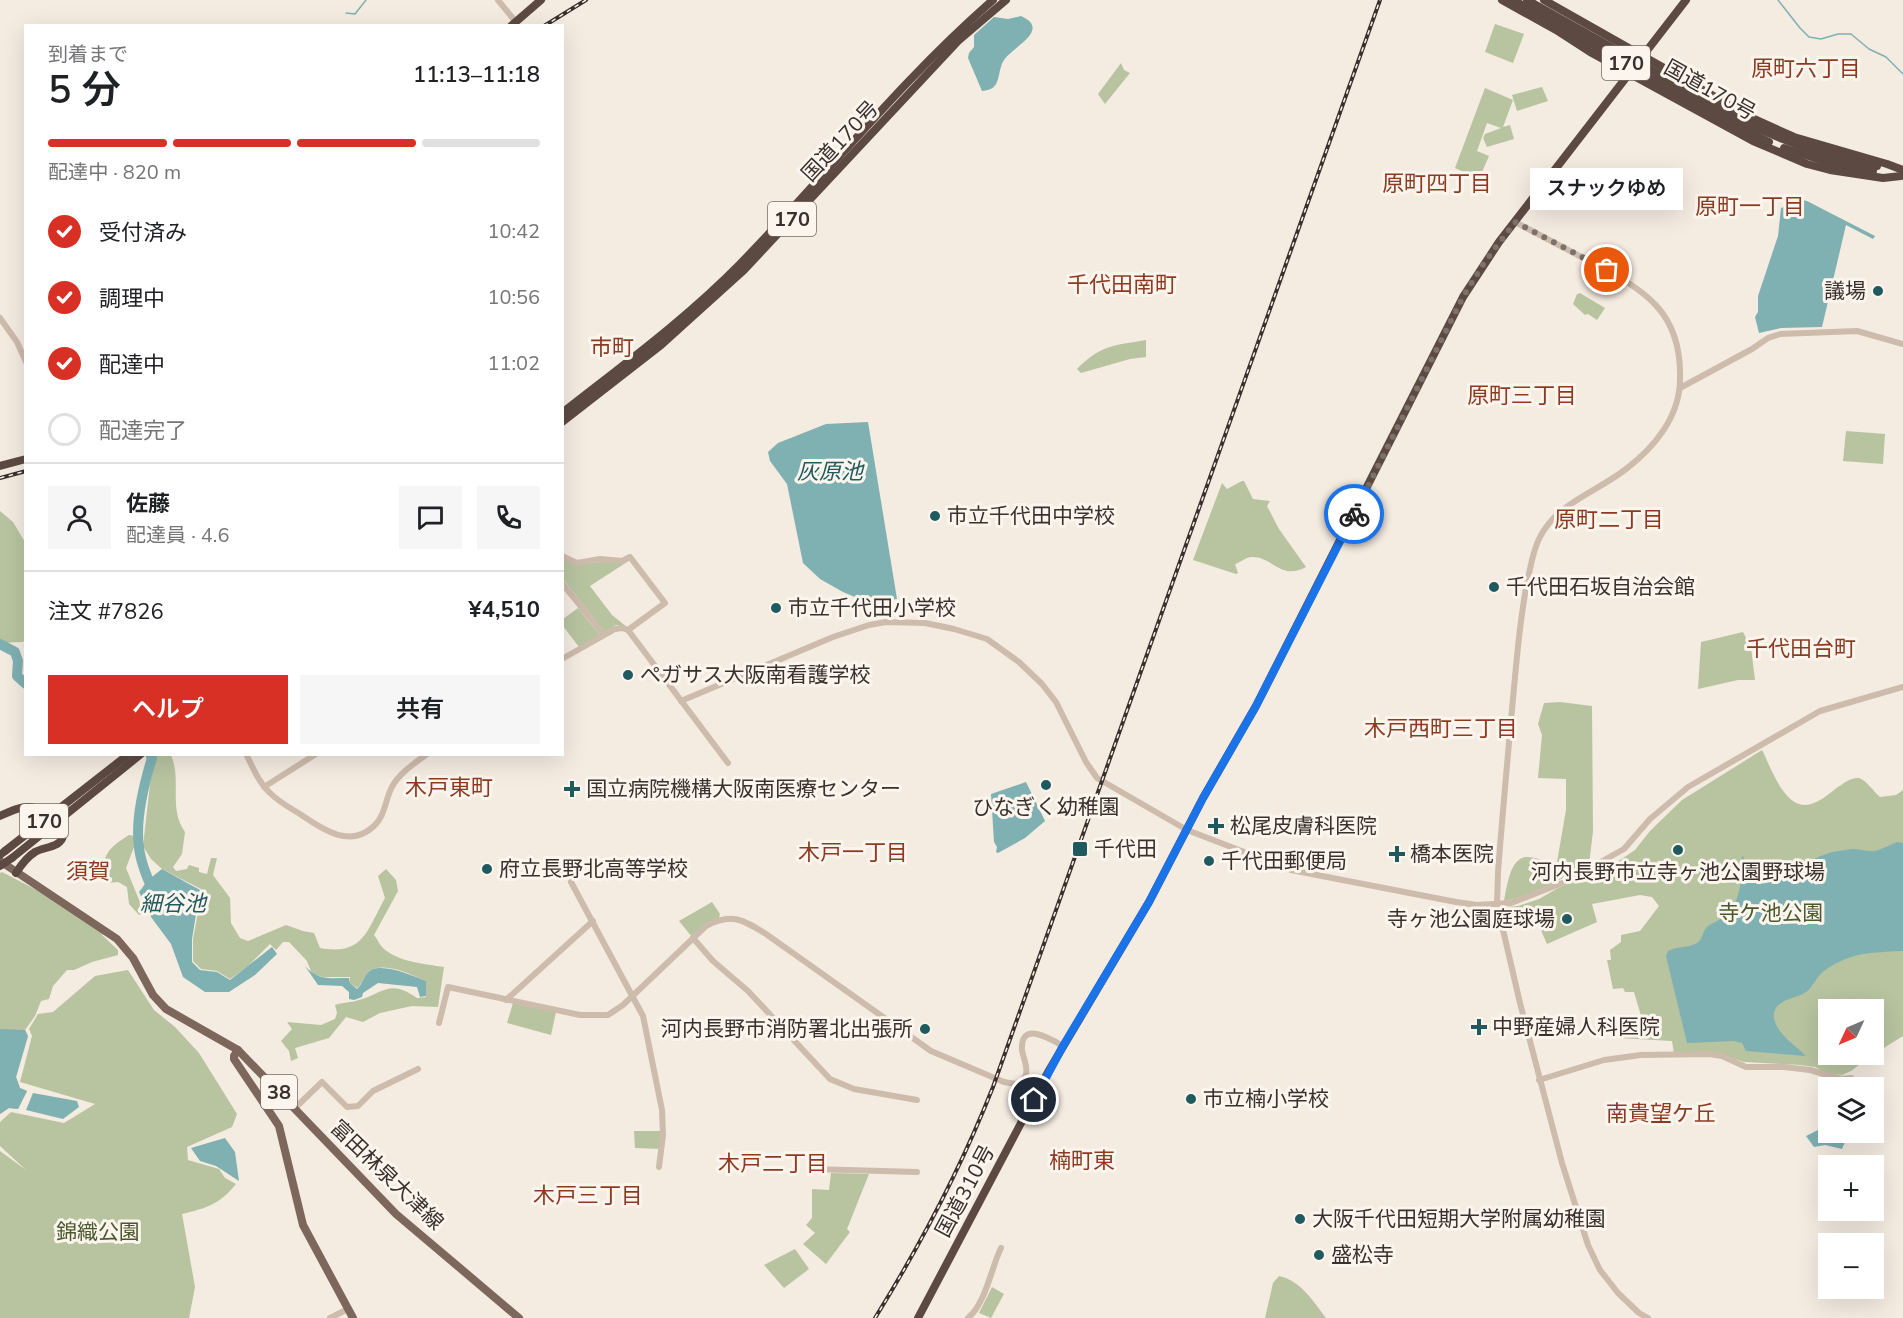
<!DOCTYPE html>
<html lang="ja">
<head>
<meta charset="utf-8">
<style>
  body { margin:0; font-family:"Nunito Sans","Noto Sans JP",sans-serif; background:#f6f6f6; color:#202124; height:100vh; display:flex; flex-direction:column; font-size:22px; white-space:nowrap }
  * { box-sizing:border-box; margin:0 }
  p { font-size:20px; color:#757577 }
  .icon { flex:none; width:33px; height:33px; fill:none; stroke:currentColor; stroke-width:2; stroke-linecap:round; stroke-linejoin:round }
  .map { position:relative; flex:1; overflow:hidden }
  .drawer { position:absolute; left:24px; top:24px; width:540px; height:732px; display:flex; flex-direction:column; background:#fff; border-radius:0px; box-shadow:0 6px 24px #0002 }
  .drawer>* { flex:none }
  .needle { width:39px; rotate:226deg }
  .buttons { position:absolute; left:1818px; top:999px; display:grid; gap:12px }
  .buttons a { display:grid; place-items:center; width:66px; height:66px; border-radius:0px; background:#fff; box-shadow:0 6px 24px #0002; font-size:30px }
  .pin { position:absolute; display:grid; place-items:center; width:51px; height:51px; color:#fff; margin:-26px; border:3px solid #fff; border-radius:50%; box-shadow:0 2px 6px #0007 }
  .courier { position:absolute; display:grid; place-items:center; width:60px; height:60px; margin:-30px; border:4px solid #1a73e8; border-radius:50%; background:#fff; color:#222; box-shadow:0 2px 8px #0007 }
  .bubble { position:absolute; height:42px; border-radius:0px; background:#fff; box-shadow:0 6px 24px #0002; font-size:20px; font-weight:600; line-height:42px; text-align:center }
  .head em { font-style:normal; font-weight:600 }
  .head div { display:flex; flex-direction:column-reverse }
  .head { display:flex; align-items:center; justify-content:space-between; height:102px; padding:0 24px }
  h1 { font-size:39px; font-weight:600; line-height:45px }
  .bar { display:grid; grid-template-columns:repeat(4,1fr); gap:9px 6px; align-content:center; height:72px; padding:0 24px }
  .bar i { height:8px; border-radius:4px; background:#e0e0e0 }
  .bar .current { background:#d93025 }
  .bar p { grid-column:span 4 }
  .line { display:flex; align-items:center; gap:15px; padding:0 24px; border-top:2px solid #e0e0e0 }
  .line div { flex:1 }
  .round { display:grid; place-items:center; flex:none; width:63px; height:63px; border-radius:0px; background:#f6f6f6 }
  ol { padding:0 24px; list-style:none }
  li { display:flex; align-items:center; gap:18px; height:66px }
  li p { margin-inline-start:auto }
  li .icon { padding:6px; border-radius:50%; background:#d93025; color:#fff; stroke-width:4 }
  li:last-child { color:#757577 }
  li i { width:33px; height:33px; border:3px solid #e0e0e0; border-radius:50% }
  .primary-button { display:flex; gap:12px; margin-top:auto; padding:12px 24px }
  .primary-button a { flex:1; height:69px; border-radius:0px; background:#d93025; color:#fff; font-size:24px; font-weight:600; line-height:69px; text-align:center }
  .primary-button a+a { background:#f6f6f6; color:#202124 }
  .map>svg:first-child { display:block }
</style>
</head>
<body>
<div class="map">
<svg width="1903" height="1318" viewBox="0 0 1903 1318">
  <rect width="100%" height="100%" fill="#f4ebe1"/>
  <!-- green -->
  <g fill="#b8c4a0">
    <polygon points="1495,24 1524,34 1513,63 1485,52"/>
    <polygon points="1121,63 1124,70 1130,73 1105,104 1098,94"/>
    <polygon points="1542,87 1548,101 1517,111 1512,95"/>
    <polygon points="1485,88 1513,100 1503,127 1510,125 1514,139 1487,147 1483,138 1485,134 1501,128 1487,123 1477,151 1489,156 1479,179 1455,168"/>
    <polygon points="1580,293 1605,308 1597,320 1588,314 1585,315 1573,304 1577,294"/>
    <path d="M1146,340V357L1130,359L1081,373L1077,369C1102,344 1113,346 1146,340Z"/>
    <polygon points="1846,431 1885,434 1883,464 1843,461"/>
    <path d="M1242,481H1244L1253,499L1270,501L1267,506L1279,529L1306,567C1281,581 1272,556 1252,557C1246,557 1241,562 1235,564L1238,573L1236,574L1193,560L1222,483L1227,489Z"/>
    <polygon points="0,511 13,522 25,542 26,641 22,642 0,643"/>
    <polygon points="562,559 577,565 600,562 627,562 590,586 612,615 627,627 616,625 605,632 563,579"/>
    <polygon points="578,608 600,635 579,647 563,626 563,619"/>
    <polygon points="1743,632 1751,648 1755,680 1738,680 1698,689 1701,642"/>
    <path d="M1560,702L1592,706L1593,831L1589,865C1561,877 1535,897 1504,901C1507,887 1510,856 1528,857C1538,858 1548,862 1557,862L1566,810V779L1538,778L1542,735L1538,724L1544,703Z"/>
    <path d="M1762,750C1771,767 1785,812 1811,804C1821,801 1830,793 1838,787C1844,783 1851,777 1859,778C1866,780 1874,792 1880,797L1896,795L1903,790V1036L1874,1054V1010H1828V1054L1872,1055L1851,1071L1842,1075L1826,1073L1815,1067L1800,1065L1744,1062L1721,1054H1674L1672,1041L1618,1038L1627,1036L1642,1029V1019L1634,992H1625L1623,988L1613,989L1607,960H1611L1610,950L1621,942V935L1640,931L1659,906L1652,897L1640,895L1592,904L1597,922L1547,944L1535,917L1503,913L1506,907L1518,906L1539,899L1558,888L1617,862L1635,850L1650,831L1682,800Z"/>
    <path d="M153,755H171C182,780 168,808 185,832L182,854L173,867L176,871L187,869L189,865L199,868V872L207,874L211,858H217L213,875L230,898L231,923L240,938L248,941L286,925L303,931L314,933L320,948C364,956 367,930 385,898L378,876L386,869L396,880L398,891L374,935C377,938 379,944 382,947C397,962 425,964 444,967L438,1007L412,1006L380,1013L363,1022L346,1017L329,1038L295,1048L298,1058L291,1061L289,1051L281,1041L292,1029L287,1022L321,1025L335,1019L337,1013L335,1005C343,1002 350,1003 359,1000C385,992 390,979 417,998L426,997V981C412,975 387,962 371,970C364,974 363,984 357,988L350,983V977H323L312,974L307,961L289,942H283L276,950L270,944L247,967L230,979L217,971L201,969L193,961V939L200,902L201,889L162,869L151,859L143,846L150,784L155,761Z"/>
    <path d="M129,835L135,836L134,847L126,868L144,912L139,915L129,904L127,887L118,882L106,883C100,856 107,849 129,835Z"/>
    <polygon points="2,872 50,897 103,934 102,935 118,950 118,955 92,962 74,970 67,970 53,986 49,999 41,1001 35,1016 25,1030 28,1036 16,1077 20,1088 27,1091 18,1109 9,1108 0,1114 0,873"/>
    <polygon points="712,902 720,914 719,918 692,937 679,921"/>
    <path d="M128,970L154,1010L175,1027L199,1053L237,1114L232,1127L187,1147L188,1160L219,1169L225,1178L236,1184C220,1204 207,1208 182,1214L195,1287L189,1318H0V1151L26,1170L0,1146V1122L11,1112L64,1123L95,1104L20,1082L32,1036L29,1029L38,1014L53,1012L95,976Z"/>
    <polygon points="513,1003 556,1012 551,1035 507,1023"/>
    <polygon points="634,1131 662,1131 661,1149 635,1148"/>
    <polygon points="831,1173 869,1174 847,1229 850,1232 826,1264 803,1244 815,1233 806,1225 812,1218 812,1189 829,1190"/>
    <polygon points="795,1249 809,1269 784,1288 764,1265"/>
    <path d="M1279,1276C1300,1280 1314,1302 1326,1318H1265L1273,1283Z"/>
    <polygon points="992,1287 1004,1294 991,1318 979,1313"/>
  </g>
  <!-- water -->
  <g fill="#7fb0b2">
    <path d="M1021,16C1052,30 1012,47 1004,60C996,72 1003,90 982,91L968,58L969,53L974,47V35L994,17L1008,19Z"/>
    <polygon points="1802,200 1807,201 1875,236 1873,239 1846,225 1822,327 1781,328 1759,333 1755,317 1758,312 1758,296 1778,236 1781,208"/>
    <polygon points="868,422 897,599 871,602 862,600 843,592 820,579 803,563 787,484 770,461 768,452 778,443 826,424"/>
    <polygon points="1026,782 1045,821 1025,838 998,853 996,852 997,847 994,842 991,794"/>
    <path d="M1897,842L1903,843V951C1871,953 1852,951 1824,971C1816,977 1812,990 1803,994C1792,999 1772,1001 1774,1018C1776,1033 1796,1046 1806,1056L1746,1051L1742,1043L1734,1041L1687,1043L1666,956L1668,951C1678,946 1686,948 1695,944C1703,941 1702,931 1708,926C1713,922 1720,921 1724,916C1743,901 1741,877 1742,855C1769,903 1795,863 1829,853C1836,851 1845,850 1852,849C1859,849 1868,852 1875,851C1882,849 1890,845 1897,842Z"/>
    <polygon points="162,869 200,890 192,939 192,962 200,970 217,972 230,980 272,947 277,954 255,975 229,992 205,992 183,977 171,944 151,917 139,892 148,880"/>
    <path d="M305,966C318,981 331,978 349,978L350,983L357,989C363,984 364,974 371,970C385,963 413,976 426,981V996L420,997L417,987L378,983L363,993L362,997L354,1000L349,999V992L342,986L318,985Z"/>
    <polygon points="0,1029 25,1030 28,1036 16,1077 20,1088 27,1091 18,1109 9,1108 0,1114"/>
    <polygon points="33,1093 77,1101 79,1107 63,1119 26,1110"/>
    <polygon points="1828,1116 1828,1132 1849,1133 1842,1149 1825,1145 1814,1147 1806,1136 1818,1130 1823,1118"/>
    <polygon points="225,1138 235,1152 239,1181 216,1166 200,1161 191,1148"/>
  </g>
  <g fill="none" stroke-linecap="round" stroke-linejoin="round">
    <!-- stream -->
    <g stroke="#7fb0b2" stroke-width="1.5">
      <polyline points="1778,0 1800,28 1809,37 1821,39 1838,34 1851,34 1869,49 1886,57 1903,74"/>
      <polyline points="346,13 355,14 366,0"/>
    </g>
    <!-- river -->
    <g stroke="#7fb0b2" stroke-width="10">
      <polyline points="0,644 15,652 18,661 17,676 26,684"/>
      <path d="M150,754L152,758C144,784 135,820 139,847C140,860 148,881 154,892"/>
    </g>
    <!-- minor -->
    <g stroke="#cdbbac" stroke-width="6">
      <polyline points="498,0 515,21"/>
      <path d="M1515,222C1540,235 1566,249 1591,262C1645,290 1682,312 1680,379C1680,416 1655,447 1626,469C1597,492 1556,503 1539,539C1533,551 1531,565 1528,578C1521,611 1518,644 1515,677C1509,742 1503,807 1498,872L1497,904L1520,1003L1562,1163L1588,1245L1600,1270L1618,1293L1639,1313L1648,1318"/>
      <polyline points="0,318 17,342 26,362"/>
      <polyline points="1680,388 1752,349 1768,338 1780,334 1857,331 1903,344"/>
      <polyline points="562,556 577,563 600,559 622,561 630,557 665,603 628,630"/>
      <polyline points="562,583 604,635"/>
      <polyline points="562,659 615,629 622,628 628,630 728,763"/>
      <polyline points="681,701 833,637 869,625 886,622 925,623 954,629 987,639 1019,662 1042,684 1056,702 1086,762 1097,778 1187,830 1291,870 1456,902 1477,905 1511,903 1565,882 1624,849 1650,819 1688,787 1820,711 1903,687"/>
      <path d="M246,754C253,768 259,783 270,793C279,802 290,808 300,814C322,829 350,849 374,826C386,815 385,798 393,785C401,772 415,763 427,754"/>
      <polyline points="264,787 316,754"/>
      <polyline points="571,882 643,1016 662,1110 663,1135 659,1167"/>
      <polyline points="693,938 713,961 748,991 830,1079 854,1089 917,1100"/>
      <polyline points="506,1000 593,921"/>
      <path d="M439,1023L448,987L580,1015H608L623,1005L706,926C732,912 743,920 766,934L931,1051L1004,1082L1016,1084C1020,1082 1025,1079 1026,1074C1028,1066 1023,1058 1022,1050C1020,1020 1051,1039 1063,1046"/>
      <polyline points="1539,1080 1604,1060 1641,1055 1709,1054 1722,1056 1746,1067 1784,1067 1810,1070 1841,1079 1851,1078"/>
      <polyline points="295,1108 322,1082 347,1107 358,1106 373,1091 418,1069"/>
      <polyline points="811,1169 917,1172"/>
      <polyline points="330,1318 348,1309"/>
      <path d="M968,1318C986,1303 991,1268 1001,1248"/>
    </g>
    <!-- major -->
    <g stroke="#7d675c" stroke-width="8">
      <polyline points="0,861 117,939 133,958 153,995 166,1009 238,1050 396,1214 519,1318"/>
      <polyline points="238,1050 234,1056 234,1059 279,1126 303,1225 353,1318"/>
    </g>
    <!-- highway -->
    <g stroke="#5c4a42" stroke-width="8">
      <polyline points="1502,0 1556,30 1590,52 1753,141 1807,164 1830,170 1883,178 1901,176"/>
      <polyline points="1544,0 1754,119 1794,137 1887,164 1903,170"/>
      <polyline points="511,26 541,0"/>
      <path d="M1741,120C1785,143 1829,157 1877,166"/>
      <polyline points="1739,127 1769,142"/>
      <polyline points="1784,148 1827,162 1873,171"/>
      <path d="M562,413C623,365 686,319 740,264C825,177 901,80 993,0"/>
      <polyline points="562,422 661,345 744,270 958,41 1006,0"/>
      <polyline points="0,466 26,459"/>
      <path d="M0,816C15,809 28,802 44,812C53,817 73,834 57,844C50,848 42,848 35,852C27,857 21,865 16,873"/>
      <polyline points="5,851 129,754"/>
      <polyline points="12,858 141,754"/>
      <polyline points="918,1318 1048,1072 1149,902 1203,798 1256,706 1463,297 1499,242 1686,0"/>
    </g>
    <defs>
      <g id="rail">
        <polyline points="544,26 586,0"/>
        <polyline points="0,478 26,471"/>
        <path d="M875,1318C921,1244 961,1168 993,1087L1380,0"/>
      </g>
    </defs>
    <!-- rail casing -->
    <use href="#rail" stroke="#3b302b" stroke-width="4"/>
    <!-- rail -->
    <use href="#rail" stroke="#fbf5ee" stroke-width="1.5" stroke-dasharray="4.5" stroke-linecap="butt"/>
    <!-- highway-bridge -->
    <g stroke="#5c4a42" stroke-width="8">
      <polyline points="1513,0 1739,127"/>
      <polyline points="1527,0 1741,120"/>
      <polyline points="0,855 5,851"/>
      <polyline points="0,866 12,858"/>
    </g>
  </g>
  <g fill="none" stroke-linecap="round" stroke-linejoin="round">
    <!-- done -->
    <polyline stroke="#7c716b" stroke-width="6" stroke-dasharray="0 10.8" points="1354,514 1463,297 1484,263 1515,222 1607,270"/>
    <!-- route -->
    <polyline stroke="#1a73e8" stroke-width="8" points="1034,1100 1063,1046 1149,902 1203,798 1256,706 1354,514"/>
  </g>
  <!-- markers -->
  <g fill="#1f5a5e" stroke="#fbf5ee" stroke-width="2">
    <circle cx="1878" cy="291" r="6"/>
    <circle cx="935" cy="516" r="6"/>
    <circle cx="1494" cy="587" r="6"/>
    <circle cx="776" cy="608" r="6"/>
    <circle cx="628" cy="675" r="6"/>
    <circle cx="1046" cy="785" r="6"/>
    <path d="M569 780h6v6h6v6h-6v6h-6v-6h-6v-6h6z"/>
    <path d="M1213 817h6v6h6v6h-6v6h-6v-6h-6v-6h6z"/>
    <rect x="1072" y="841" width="16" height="16" rx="3"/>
    <circle cx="1678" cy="850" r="6"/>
    <path d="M1394 845h6v6h6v6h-6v6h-6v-6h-6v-6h6z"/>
    <circle cx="1209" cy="861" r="6"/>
    <circle cx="487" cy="869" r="6"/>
    <circle cx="1567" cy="919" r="6"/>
    <path d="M1476 1018h6v6h6v6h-6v6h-6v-6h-6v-6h6z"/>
    <circle cx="925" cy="1029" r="6"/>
    <circle cx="1191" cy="1099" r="6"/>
    <circle cx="1300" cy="1219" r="6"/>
    <circle cx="1319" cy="1255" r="6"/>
  </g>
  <g text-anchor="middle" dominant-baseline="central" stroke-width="6" stroke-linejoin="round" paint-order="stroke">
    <!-- shield labels -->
    <g fill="#fbf5ee" stroke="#756b66" stroke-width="1.5">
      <rect x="1602" y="46" width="48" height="34" rx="4.5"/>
      <rect x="768" y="202" width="48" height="34" rx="4.5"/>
      <rect x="20" y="804" width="48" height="34" rx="4.5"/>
      <rect x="261" y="1075" width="36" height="34" rx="4.5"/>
    </g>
    <g font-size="20" font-weight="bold" fill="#3b302b">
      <text x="1626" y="63">170</text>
      <text x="792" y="219">170</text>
      <text x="44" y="821">170</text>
      <text x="279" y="1092">38</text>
    </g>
    <!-- street labels -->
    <g font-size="21" fill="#3b302b" stroke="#fbf5ee">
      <text transform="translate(1710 90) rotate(29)">国道170号</text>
      <text transform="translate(840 141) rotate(-47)">国道170号</text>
      <text transform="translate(387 1175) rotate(44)">富田林泉大津線</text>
      <text transform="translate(965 1191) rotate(-62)">国道310号</text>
    </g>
    <!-- poi labels -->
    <g font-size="21" fill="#3b302b" stroke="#fbf5ee" text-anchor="start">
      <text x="1866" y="291" text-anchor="end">議場</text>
      <text x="947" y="516">市立千代田中学校</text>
      <text x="1506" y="587">千代田石坂自治会館</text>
      <text x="788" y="608">市立千代田小学校</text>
      <text x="640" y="675">ぺガサス大阪南看護学校</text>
      <text x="586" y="789">国立病院機構大阪南医療センター</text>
      <text x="1046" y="807" text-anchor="middle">ひなぎく幼稚園</text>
      <text x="1230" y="826">松尾皮膚科医院</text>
      <text x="1094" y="849">千代田</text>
      <text x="1410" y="854">橋本医院</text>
      <text x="1221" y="861">千代田郵便局</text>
      <text x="499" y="869">府立長野北高等学校</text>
      <text x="1678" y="872" text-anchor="middle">河内長野市立寺ヶ池公園野球場</text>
      <text x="1555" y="919" text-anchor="end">寺ヶ池公園庭球場</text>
      <text x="1492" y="1027">中野産婦人科医院</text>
      <text x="913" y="1029" text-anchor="end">河内長野市消防署北出張所</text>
      <text x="1203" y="1099">市立楠小学校</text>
      <text x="1312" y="1219">大阪千代田短期大学附属幼稚園</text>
      <text x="1331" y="1255">盛松寺</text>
    </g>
    <!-- park labels -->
    <g font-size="21" fill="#4a5a2e" stroke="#fbf5ee">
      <text x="1771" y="913">寺ケ池公園</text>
      <text x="98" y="1232">錦織公園</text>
    </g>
    <!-- neighbourhood labels -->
    <g font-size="22" fill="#8c3b22" stroke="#fbf5ee">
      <text x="1806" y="69">原町六丁目</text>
      <text x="1437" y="184">原町四丁目</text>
      <text x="1750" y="207">原町一丁目</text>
      <text x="1122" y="285">千代田南町</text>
      <text x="612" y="348">市町</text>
      <text x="1522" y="396">原町三丁目</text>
      <text x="1609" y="520">原町二丁目</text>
      <text x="1801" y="649">千代田台町</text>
      <text x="1441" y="729">木戸西町三丁目</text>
      <text x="449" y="788">木戸東町</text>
      <text x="853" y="853">木戸一丁目</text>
      <text x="88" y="872">須賀</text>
      <text x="1661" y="1114">南貴望ケ丘</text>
      <text x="1082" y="1161">楠町東</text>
      <text x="773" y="1164">木戸二丁目</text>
      <text x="588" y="1196">木戸三丁目</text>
    </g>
    <!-- water labels -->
    <g font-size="22" font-style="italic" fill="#1f5a5e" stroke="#fbf5ee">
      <text x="830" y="472">灰原池</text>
      <text x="173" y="904">細谷池</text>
    </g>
  </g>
</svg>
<div class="buttons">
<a><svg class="needle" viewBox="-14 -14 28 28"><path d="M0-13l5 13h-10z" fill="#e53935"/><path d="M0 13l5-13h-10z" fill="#757577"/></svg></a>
<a><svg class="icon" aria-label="layers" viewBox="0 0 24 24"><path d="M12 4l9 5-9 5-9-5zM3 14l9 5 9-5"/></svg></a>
<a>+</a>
<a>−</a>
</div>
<div class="pin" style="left:1607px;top:270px;background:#ea580c"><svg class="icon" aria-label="bag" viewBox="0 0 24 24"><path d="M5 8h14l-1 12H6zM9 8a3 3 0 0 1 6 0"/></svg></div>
<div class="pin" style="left:1034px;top:1100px;background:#1f2937"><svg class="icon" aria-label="home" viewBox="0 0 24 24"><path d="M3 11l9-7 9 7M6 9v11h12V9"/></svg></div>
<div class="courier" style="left:1354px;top:514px"><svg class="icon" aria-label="bike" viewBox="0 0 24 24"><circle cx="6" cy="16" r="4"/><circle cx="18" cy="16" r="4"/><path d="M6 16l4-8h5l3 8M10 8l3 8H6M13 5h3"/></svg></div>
<div class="bubble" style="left:1530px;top:168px;width:153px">スナックゆめ</div>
<section class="drawer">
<div class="head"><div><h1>5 分</h1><p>到着まで</p></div><em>11:13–11:18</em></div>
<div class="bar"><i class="current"></i><i class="current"></i><i class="current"></i><i></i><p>配達中 · 820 m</p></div>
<ol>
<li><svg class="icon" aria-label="check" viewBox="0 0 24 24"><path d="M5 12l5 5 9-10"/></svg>受付済み<p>10:42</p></li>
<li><svg class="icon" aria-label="check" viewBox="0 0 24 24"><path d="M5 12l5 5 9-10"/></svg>調理中<p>10:56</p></li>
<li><svg class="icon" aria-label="check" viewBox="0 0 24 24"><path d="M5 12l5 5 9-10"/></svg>配達中<p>11:02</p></li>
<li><i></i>配達完了</li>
</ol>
<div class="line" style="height:108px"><a class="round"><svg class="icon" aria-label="person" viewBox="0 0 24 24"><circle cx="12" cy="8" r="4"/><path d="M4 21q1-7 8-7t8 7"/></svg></a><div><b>佐藤</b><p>配達員 · 4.6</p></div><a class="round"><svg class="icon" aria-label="chat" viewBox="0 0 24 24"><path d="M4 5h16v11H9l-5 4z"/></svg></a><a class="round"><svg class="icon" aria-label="phone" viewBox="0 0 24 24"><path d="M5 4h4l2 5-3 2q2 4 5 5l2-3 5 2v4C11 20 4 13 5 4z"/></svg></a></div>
<div class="line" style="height:78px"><div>注文 #7826</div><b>¥4,510</b></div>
<div class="primary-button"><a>ヘルプ</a><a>共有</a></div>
</section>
</div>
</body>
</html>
